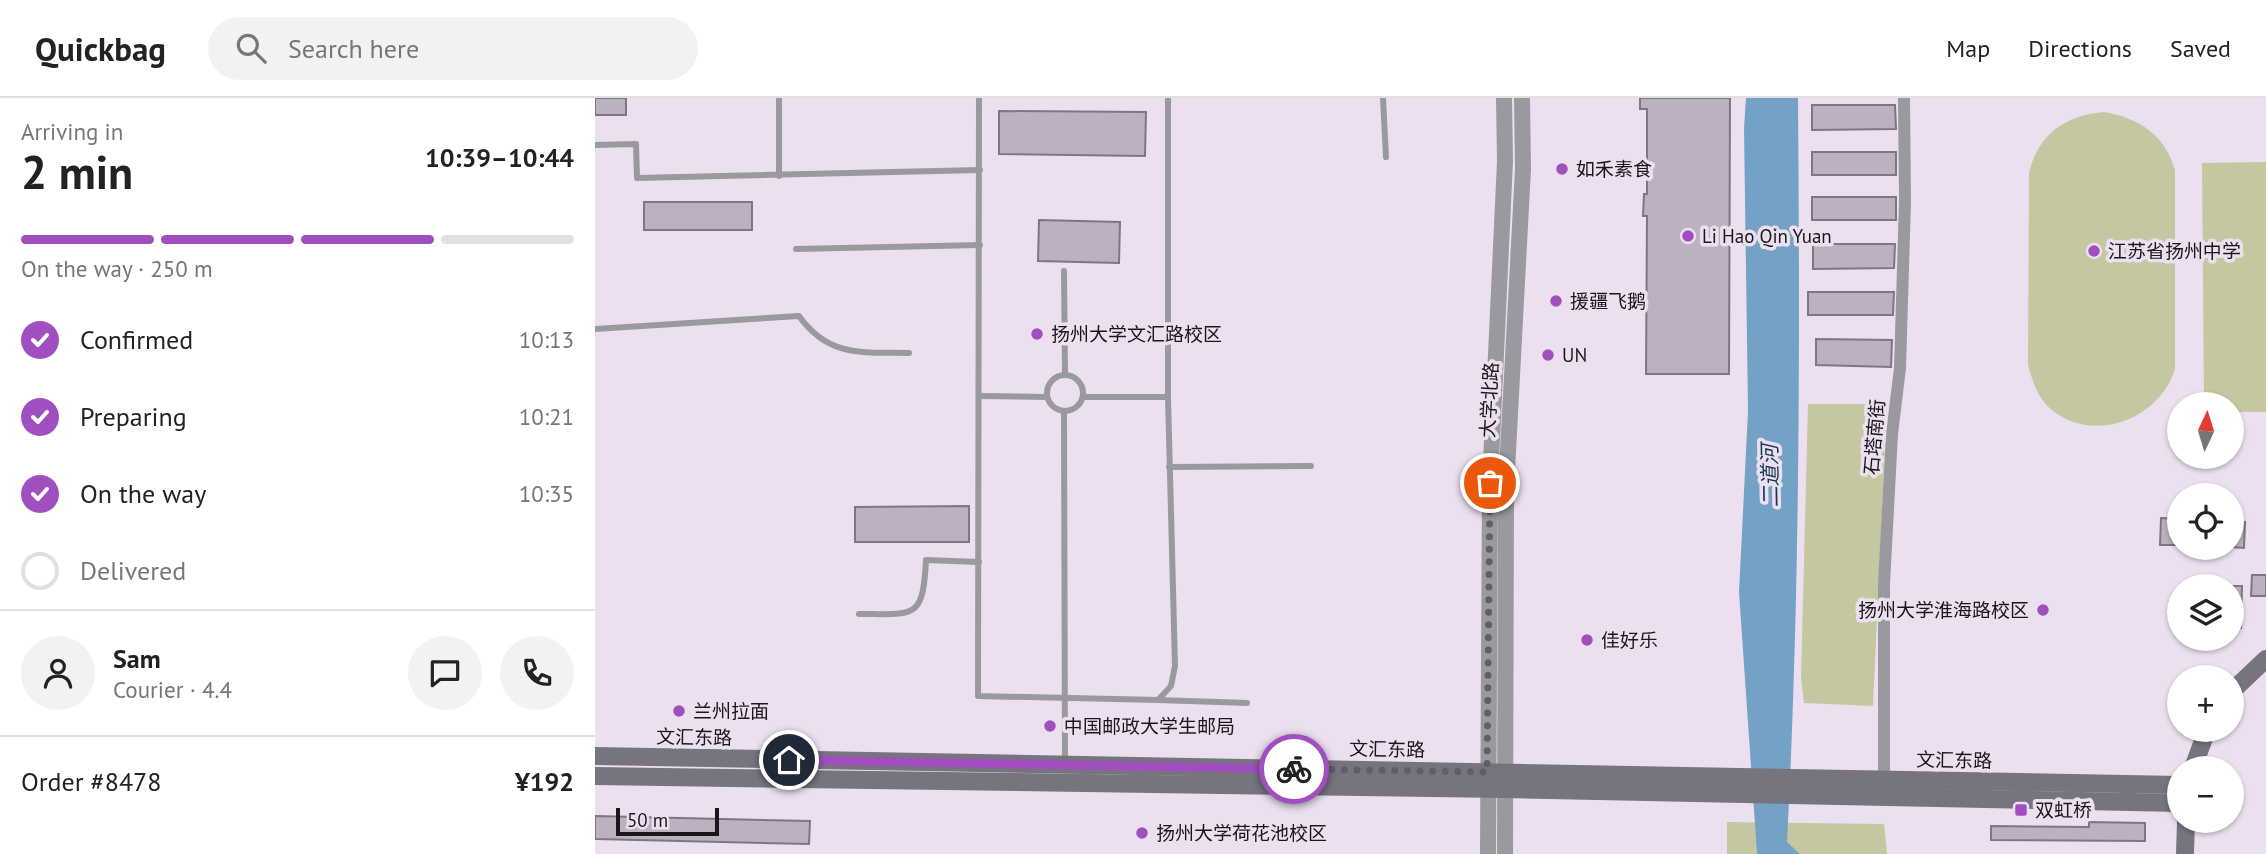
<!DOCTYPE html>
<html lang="en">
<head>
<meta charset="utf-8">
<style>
  body { margin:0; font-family:"PT Sans","Noto Sans SC",sans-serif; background:#f2f2f2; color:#222; height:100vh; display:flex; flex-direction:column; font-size:26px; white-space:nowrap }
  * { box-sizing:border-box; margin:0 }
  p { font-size:23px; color:#767676 }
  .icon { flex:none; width:38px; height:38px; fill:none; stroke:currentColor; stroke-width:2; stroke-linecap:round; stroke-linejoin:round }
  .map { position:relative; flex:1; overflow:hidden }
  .drawer { display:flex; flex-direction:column; background:#fff; width:595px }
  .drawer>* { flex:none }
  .needle { width:46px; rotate:4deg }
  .tools { position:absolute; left:1572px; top:294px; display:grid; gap:14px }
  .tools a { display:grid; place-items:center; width:77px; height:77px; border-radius:50%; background:#fff; box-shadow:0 2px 5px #0004; font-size:35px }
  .scale { position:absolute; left:21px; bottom:18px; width:103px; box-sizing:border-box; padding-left:7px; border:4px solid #1a161c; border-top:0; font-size:19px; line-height:24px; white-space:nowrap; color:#1a161c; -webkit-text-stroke:5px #ece0f0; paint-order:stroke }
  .pin { position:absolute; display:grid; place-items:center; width:60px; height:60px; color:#fff; margin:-30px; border:4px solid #fff; border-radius:50%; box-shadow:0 2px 7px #0007 }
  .courier { position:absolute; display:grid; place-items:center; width:70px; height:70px; margin:-35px; border:5px solid #a14fbf; border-radius:50%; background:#fff; color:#222; box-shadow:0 2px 9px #0007 }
  .head em { font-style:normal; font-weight:800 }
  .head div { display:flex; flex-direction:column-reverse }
  .head { display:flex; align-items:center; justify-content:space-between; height:119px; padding:0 21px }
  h1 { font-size:46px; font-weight:800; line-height:52px }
  .bar { display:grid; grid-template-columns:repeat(4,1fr); gap:10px 7px; align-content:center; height:84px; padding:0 21px }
  .bar i { height:9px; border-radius:5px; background:#e0e0e0 }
  .bar .current { background:#a14fbf }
  .bar p { grid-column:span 4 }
  .line { display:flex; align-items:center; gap:18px; padding:0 21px; border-top:2px solid #e0e0e0 }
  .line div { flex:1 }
  .round { display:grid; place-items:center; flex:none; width:74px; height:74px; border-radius:37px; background:#f2f2f2 }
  ol { padding:0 21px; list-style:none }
  li { display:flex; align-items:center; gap:21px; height:77px }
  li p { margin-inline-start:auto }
  li .icon { padding:7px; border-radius:50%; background:#a14fbf; color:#fff; stroke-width:4 }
  li:last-child { color:#767676 }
  li i { width:38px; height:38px; border:4px solid #e0e0e0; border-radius:50% }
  header { display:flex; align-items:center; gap:42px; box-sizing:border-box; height:98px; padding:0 35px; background:#fff; border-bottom:2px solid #e0e0e0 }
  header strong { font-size:33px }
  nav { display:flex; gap:38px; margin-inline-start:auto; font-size:24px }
  .search { width:490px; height:63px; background:#f2f2f2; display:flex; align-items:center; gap:18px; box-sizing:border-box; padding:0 24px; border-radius:38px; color:#767676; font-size:26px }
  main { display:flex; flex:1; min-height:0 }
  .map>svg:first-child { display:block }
</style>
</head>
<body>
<header>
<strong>Quickbag</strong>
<div class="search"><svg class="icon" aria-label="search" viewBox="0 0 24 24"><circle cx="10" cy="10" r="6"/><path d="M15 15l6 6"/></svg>Search here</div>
<nav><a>Map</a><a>Directions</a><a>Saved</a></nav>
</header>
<main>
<section class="drawer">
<div class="head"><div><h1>2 min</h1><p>Arriving in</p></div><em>10:39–10:44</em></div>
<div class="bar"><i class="current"></i><i class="current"></i><i class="current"></i><i></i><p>On the way · 250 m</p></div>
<ol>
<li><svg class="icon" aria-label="check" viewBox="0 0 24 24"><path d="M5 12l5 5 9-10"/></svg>Confirmed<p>10:13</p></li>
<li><svg class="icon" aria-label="check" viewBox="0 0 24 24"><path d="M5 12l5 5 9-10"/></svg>Preparing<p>10:21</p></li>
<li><svg class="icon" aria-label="check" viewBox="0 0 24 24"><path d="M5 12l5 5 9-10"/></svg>On the way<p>10:35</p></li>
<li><i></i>Delivered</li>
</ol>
<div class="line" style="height:126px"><a class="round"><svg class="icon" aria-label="person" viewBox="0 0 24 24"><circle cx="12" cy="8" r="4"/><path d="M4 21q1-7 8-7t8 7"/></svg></a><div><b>Sam</b><p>Courier · 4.4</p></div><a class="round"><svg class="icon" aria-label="chat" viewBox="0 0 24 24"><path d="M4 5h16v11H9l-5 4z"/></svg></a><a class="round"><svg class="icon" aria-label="phone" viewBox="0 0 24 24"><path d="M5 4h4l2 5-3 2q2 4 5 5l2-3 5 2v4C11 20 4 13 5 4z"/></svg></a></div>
<div class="line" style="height:91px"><div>Order #8478</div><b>¥192</b></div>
</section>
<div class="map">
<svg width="1671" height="756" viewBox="0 0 1671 756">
  <rect width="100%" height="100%" fill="#ece0f0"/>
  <!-- green -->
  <g fill="#c4c79f">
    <path d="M1509,14C1544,20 1570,37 1580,72V271C1565,320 1501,346 1458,313C1443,301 1437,283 1433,266L1434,75C1443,36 1471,17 1509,14Z"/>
    <polygon points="1671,64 1671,314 1636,314 1636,306 1609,306 1607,65"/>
    <polygon points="1213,306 1292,306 1278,608 1209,605 1206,580"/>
    <polygon points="1132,724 1289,726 1292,756 1132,756"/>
  </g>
  <!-- water -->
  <path fill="#74a2c6" d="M1151,0H1203C1205,248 1205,496 1192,744L1205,756H1162L1161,741L1144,494L1153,313L1149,30Z"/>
  <!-- building -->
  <g fill="#bcb1c0" stroke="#7f7583" stroke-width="2">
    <rect x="0" y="0" width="31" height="17"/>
    <polygon points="1045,0 1135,0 1134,276 1051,276 1052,118 1048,118 1049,96 1052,96 1052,11 1045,11"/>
    <polygon points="1217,7 1300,7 1301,31 1217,32"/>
    <polygon points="404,13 551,14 550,58 404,56"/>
    <rect x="1217" y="54" width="84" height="23"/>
    <rect x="1217" y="99" width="84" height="23"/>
    <rect x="49" y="104" width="108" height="28"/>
    <polygon points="444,122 525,124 524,165 443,163"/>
    <polygon points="1218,146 1300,146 1299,170 1218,171"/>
    <polygon points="1213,194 1299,194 1298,217 1213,217"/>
    <polygon points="1221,241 1297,242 1296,269 1221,267"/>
    <polygon points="374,408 374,444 260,444 260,409"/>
    <polygon points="1566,420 1584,421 1584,447 1565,447"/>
    <polygon points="1636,423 1650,424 1649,450 1636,449"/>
    <polygon points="1657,477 1671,477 1671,498 1656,498"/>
    <polygon points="1636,488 1647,488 1646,530 1636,530"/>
    <polygon points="0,718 215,723 214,746 0,741"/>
    <polygon points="1494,724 1550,725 1550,743 1396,742 1396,728 1494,729"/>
  </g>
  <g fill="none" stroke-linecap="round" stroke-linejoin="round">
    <!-- service -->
    <g stroke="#9a99a0" stroke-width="6">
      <polyline points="184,0 184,78"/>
      <polyline points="384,0 383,598 563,602 576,588 580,568 573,299 488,299"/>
      <polyline points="573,0 573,299"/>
      <polyline points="788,0 791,59"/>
      <polyline points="0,47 41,46 42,80 385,72"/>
      <polyline points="201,151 385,147"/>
      <polyline points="469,173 470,277"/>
      <path d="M0,231L204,218C234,260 268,254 314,255"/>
      <circle cx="470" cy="295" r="18"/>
      <polyline points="384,298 452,299"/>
      <polyline points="469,314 470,665"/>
      <polyline points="574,369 716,368"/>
      <path d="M264,516C320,516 328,522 331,462L384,464"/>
      <polyline points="563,602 652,605"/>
    </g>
    <!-- minor -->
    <polyline stroke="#9a99a0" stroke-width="12" points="1289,681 1289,486 1297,336 1305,270 1310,103 1309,0"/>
    <!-- tertiary -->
    <g stroke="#9a99a0" stroke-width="16">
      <polyline points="893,756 895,385 910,63 909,0"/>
      <polyline points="910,756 911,391 928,71 927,0"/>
    </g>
    <!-- secondary -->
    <g stroke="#76747f" stroke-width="18">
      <polyline points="1636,594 1671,561"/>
      <polyline points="0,658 1584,687"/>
      <polyline points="1598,670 1612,632"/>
      <polyline points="0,678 909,691 1584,705"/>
      <polyline points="1590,756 1591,723"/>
    </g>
  </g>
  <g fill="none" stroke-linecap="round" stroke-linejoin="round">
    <!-- done -->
    <polyline stroke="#645d66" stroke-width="7" stroke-dasharray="0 12.6" points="699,671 892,674 895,385"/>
    <!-- route -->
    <polyline stroke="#a14fbf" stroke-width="9" points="194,662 699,671"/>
  </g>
  <!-- markers -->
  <g fill="#a14fbf" stroke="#ece0f0" stroke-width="2.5">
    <circle cx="967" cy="71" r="7"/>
    <circle cx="1093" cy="138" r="7"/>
    <circle cx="1499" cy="153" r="7"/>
    <circle cx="961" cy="203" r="7"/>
    <circle cx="442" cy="236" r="7"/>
    <circle cx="953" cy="257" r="7"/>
    <circle cx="1448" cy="512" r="7"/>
    <circle cx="992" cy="542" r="7"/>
    <circle cx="84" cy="613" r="7"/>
    <circle cx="455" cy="628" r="7"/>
    <rect x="1419" y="705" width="14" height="14" rx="3.5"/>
    <circle cx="547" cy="735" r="7"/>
  </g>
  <g text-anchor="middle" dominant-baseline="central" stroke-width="7" stroke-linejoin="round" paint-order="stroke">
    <!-- poi labels -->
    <g font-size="19" fill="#1a161c" stroke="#ece0f0" text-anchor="start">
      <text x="981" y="71">如禾素食</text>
      <text x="1107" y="138">Li Hao Qin Yuan</text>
      <text x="1513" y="153">江苏省扬州中学</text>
      <text x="975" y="203">援疆飞鹅</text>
      <text x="456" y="236">扬州大学文汇路校区</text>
      <text x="967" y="257">UN</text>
      <text x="1434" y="512" text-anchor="end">扬州大学淮海路校区</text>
      <text x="1006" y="542">佳好乐</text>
      <text x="98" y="613">兰州拉面</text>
      <text x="469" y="628">中国邮政大学生邮局</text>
      <text x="1440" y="712">双虹桥</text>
      <text x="561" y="735">扬州大学荷花池校区</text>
    </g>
    <!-- street labels -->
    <g font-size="19" fill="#1a161c" stroke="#ece0f0">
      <text transform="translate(894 302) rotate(-87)">大学北路</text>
      <text transform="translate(1279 339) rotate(-85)">石塔南街</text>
      <text transform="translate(99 639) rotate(1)">文汇东路</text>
      <text transform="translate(792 651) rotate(1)">文汇东路</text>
      <text transform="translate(1359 662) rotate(1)">文汇东路</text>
    </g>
    <!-- water labels -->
    <g font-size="21" font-style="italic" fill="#133952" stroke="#ece0f0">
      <text transform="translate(1175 378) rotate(-91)">二道河</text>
    </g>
  </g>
</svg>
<div class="tools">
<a><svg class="needle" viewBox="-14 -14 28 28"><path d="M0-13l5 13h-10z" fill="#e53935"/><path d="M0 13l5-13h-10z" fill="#767676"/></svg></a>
<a><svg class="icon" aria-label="locate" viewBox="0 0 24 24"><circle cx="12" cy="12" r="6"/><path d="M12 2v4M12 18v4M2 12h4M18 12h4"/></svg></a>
<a><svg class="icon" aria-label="layers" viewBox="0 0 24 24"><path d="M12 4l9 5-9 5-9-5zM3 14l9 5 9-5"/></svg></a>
<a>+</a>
<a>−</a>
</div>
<div class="scale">50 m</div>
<div class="pin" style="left:895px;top:385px;background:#ea580c"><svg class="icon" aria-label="bag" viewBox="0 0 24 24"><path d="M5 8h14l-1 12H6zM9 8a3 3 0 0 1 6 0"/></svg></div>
<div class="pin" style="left:194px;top:662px;background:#1f2937"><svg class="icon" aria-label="home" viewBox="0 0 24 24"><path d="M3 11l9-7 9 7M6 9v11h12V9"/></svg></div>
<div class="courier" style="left:699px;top:671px"><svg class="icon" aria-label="bike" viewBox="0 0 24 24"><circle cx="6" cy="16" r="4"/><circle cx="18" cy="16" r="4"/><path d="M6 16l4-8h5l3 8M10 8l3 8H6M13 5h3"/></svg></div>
</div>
</main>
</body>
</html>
